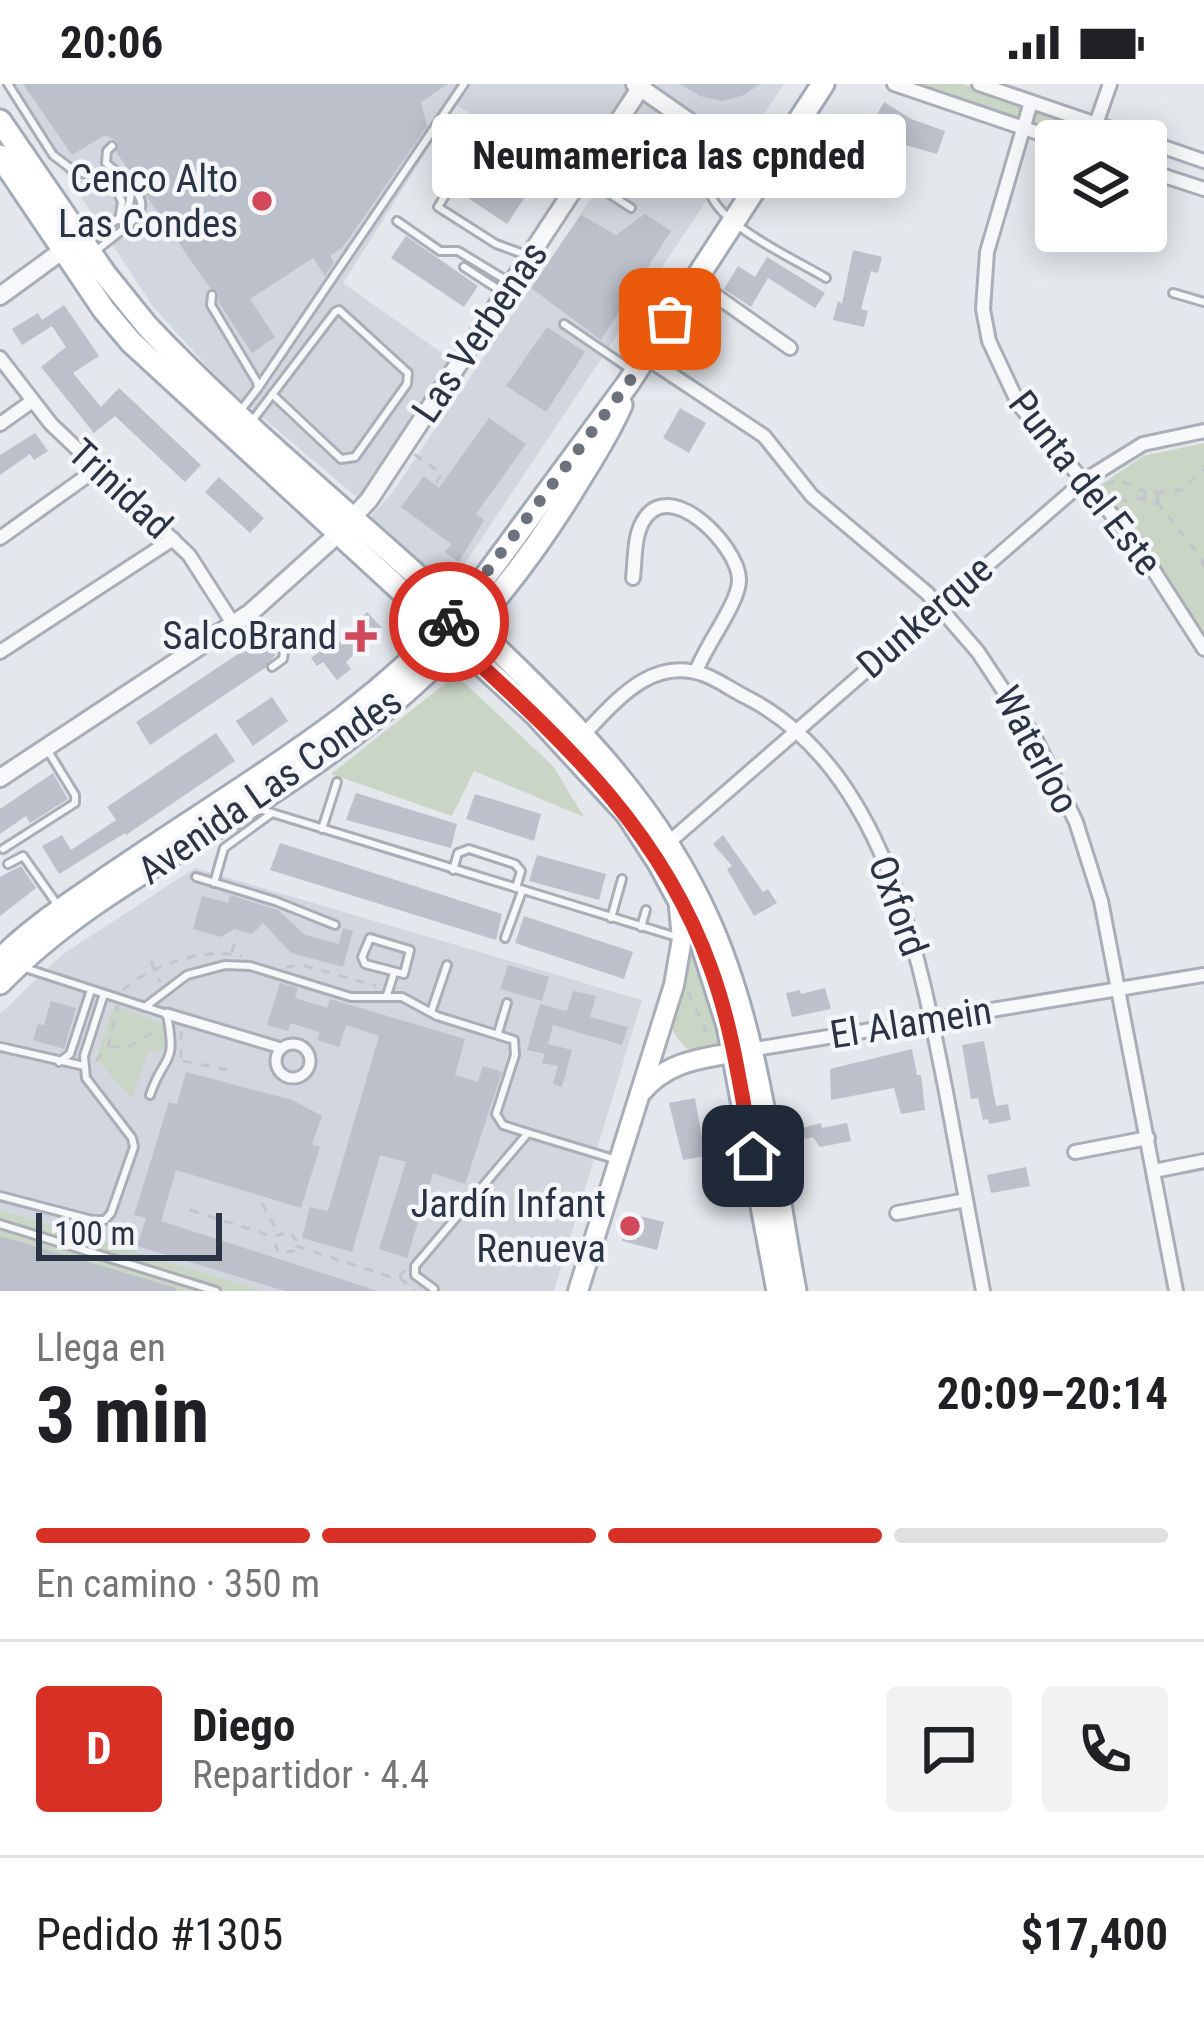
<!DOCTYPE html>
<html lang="es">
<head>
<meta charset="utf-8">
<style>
  body { margin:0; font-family:"Roboto Condensed",sans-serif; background:#f2f2f2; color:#202124; height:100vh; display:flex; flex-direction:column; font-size:45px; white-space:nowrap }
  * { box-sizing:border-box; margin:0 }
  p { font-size:39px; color:#757577 }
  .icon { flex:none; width:66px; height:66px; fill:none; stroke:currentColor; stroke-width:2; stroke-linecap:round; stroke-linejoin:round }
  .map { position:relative; height:1207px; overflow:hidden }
  .side { display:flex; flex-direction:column; background:#fff; flex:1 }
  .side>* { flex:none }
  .tools { position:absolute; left:1035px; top:36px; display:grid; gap:24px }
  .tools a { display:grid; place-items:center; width:132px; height:132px; border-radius:12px; background:#fff; box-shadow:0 6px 30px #0003; font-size:60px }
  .scale { position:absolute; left:36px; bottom:30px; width:186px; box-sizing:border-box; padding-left:12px; border:6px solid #2b3445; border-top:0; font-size:33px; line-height:42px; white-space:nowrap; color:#2b3445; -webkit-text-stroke:9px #f4f6f9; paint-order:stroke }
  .pin { position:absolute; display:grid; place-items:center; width:102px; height:102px; color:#fff; margin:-51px; border-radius:24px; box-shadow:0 6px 18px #0006 }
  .courier { position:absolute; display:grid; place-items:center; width:120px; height:120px; margin:-60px; border:9px solid #d93025; border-radius:50%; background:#fff; color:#222; box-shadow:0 3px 15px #0007 }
  .bubble { position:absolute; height:84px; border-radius:12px; background:#fff; box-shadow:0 6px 30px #0003; font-size:39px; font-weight:700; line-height:84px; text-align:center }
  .head em { font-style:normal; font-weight:700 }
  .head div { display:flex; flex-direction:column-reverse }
  .head { display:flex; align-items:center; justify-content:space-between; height:204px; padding:0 36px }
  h1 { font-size:78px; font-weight:700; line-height:90px }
  .bar { display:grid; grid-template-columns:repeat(4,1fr); gap:18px 12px; align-content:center; height:144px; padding:0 36px }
  .bar i { height:15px; border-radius:9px; background:#e0e0e0 }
  .bar .on { background:#d93025 }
  .bar p { grid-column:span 4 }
  .line { display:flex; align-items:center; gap:30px; padding:0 36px; border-top:3px solid #e0e0e0 }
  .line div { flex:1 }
  .round { display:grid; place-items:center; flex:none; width:126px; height:126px; border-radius:12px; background:#f2f2f2 }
  .status { display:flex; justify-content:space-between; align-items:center; height:84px; padding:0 60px; background:#fff; direction:ltr }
  .status svg { height:33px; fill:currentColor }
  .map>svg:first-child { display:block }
</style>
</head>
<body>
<div class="status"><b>20:06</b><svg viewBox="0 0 49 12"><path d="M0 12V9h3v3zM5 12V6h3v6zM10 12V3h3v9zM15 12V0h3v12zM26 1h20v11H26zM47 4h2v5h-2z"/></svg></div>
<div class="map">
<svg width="1204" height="1207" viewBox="0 0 1204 1207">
  <rect width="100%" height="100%" fill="#e4e7ec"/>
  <!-- built -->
  <g fill="#d2d6de">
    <polygon points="7,0 784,0 450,502 370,433 392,409 596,107 456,21 343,199 452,276 378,394 358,414 223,300 152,221"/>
    <polygon points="195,784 642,916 554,1207 264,1207 0,1126 0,930 63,870"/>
  </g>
  <!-- green -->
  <g fill="#c9d6c5">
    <polygon points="920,0 963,0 1129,57 1086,57"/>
    <polygon points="1204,359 1204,560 1099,408 1099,402 1143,372"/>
    <polygon points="456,591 553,682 584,733 474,687 452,732 331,690"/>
    <path d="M692,862L720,962L694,970C648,938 682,904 692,862Z"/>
    <polygon points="114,921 165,941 167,962 161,968 148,967 132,1014 96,975"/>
    <polygon points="0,1126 264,1207 0,1207"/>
  </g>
  <!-- building -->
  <g fill="#bbc0ca">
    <polygon points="23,0 448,0 421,18 427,42 343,163 330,172 334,178 325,192 313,174 250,215 275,253 252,269 219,219 218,207 210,204 116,68 118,58 105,51 72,71"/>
    <polygon points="680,0 760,0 744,11 723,17 700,12"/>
    <polygon points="884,18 911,35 945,47 937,70 898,59 870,43"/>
    <polygon points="636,34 704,77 706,90 691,115 614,67"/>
    <polygon points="868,42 896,80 881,90 857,80 842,60"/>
    <polygon points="485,69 533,101 507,140 459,108"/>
    <polygon points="645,130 671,147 601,256 531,204 581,131 616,151"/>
    <polygon points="406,152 478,202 464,223 391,174"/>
    <polygon points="853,166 882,173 878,189 871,187 861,225 868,227 864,243 833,236 838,217 842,220"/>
    <polygon points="767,173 825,209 815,224 768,194 751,223 724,205 738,182 755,193"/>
    <polygon points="64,221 99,272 73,289 101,323 119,304 201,381 185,398 115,332 94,349 41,283 66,263 52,242 22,261 12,245 38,229 42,236"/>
    <polygon points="547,243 585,268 546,328 506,302"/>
    <polygon points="680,324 706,339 689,369 663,354"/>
    <polygon points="489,334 526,360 476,430 484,436 459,478 445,468 451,460 401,423 424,392 439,404"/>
    <polygon points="35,349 48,367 34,376 30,370 0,391 0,371"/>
    <polygon points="219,393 264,434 250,449 205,408"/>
    <polygon points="367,528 382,544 346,578 351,585 337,596 323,578 317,582 311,574 326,563 330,568"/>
    <polygon points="262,554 276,570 265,584 150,661 136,638"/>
    <polygon points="272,613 288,637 253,662 236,637"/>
    <polygon points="216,649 235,677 126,751 125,749 59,790 42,762 62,751 71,766 116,736 107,723"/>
    <polygon points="53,689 68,715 30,739 26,732 0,750 0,725"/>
    <polygon points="356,709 457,740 451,764 346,736"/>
    <polygon points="475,710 541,730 534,757 466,735"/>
    <polygon points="723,751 763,808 768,805 777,819 754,832 727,785 732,782 713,760"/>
    <polygon points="280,759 502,830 496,856 270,786"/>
    <polygon points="537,771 606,790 599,816 529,797"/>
    <polygon points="21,782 36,804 0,832 0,793"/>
    <polygon points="230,811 278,826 305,851 339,860 343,844 353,847 343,883 291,869 263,839 252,850 234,845 221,853 193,845 202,812 228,819"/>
    <polygon points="524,832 633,868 624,895 515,859"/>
    <polygon points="508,881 549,893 542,917 500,905"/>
    <polygon points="280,899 298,904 295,914 327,924 330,915 465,955 455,991 478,998 483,982 502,988 465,1100 433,1089 407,1174 379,1165 406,1078 380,1071 352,1168 302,1154 310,1123 328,1127 379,952 346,941 339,963 317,956 320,948 290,939 288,947 267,941"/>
    <polygon points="825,904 831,925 792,933 786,909 800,906 801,910"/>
    <polygon points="573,907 596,912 590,933 628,943 622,961 553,941 548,960 572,966 562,1003 553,1000 558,982 542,979 545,970 527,966 540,920 567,927"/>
    <polygon points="51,917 76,924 64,965 33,956 38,940 44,941"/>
    <polygon points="984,957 996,1022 1008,1020 1011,1036 989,1040 988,1035 983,1036 978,1014 971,1015 962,961"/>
    <polygon points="912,965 917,991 921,991 925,1026 901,1030 894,1004 831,1016 830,985"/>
    <polygon points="186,988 292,1016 322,1032 312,1060 320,1063 301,1124 176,1086 161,1137 378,1207 285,1207 137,1162 146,1134 134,1131 169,1018 177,1020"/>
    <polygon points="695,1014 702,1054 709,1053 712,1071 683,1076 669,1019"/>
    <polygon points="821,1039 822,1044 847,1039 851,1057 820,1063 813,1053 805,1055 802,1044"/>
    <polygon points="1026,1083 1030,1102 991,1109 987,1091"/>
    <polygon points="628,1129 664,1138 657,1166 622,1157"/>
    <polygon points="0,1152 176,1204 176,1207 0,1207"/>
  </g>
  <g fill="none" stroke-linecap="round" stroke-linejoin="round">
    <defs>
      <g id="service">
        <polyline points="8,0 53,71 70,84 115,102 122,118 119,136"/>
        <polyline points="481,52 438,123 496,160 529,172"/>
        <path d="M734,74L711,111C722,142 796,176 826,194"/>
        <polyline points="584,93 631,124"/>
        <polyline points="397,137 440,167 458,167 509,198"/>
        <path d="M82,149C110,144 139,130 128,97"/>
        <path d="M98,165C148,126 160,123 106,79L107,67L112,62"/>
        <polyline points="464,183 501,207"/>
        <polyline points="1173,209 1204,218"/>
        <polyline points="212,211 211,221 257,298 258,304 241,326"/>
        <polyline points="564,240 630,285"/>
        <polyline points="258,304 464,0"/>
        <polyline points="252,337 335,228 339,226 408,289 407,300 355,373 341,375 272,310"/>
        <polyline points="253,532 284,568 283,575 272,583"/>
        <polyline points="259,725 677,853"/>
        <polyline points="322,745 337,698"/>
        <polyline points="3,765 75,719 75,711 48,667"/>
        <polyline points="8,780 23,772 59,823"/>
        <polyline points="453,786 458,769 469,765 515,780 521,787 516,804"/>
        <polyline points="196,793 275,817 335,841"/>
        <polyline points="214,799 224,764 272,729"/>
        <polyline points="611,834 622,795"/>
        <polyline points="641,843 646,826"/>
        <polygon points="370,854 410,866 404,890 365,880 362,873"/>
        <polyline points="505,854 522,807"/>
        <path d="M22,883L167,930C177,985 165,967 150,1011"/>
        <polyline points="387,911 394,889"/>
        <polyline points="145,923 187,891 225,881 250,882 351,913 402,913 437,932 514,956 515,971 496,1030 503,1041 528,1049"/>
        <polyline points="431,928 447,881"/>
        <polyline points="498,949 507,919"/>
        <polyline points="1,963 84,982"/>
        <polyline points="59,978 70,970 91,906"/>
        <polyline points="0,1112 92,1136 105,1136 111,1129 134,1063 132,1054 86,994 84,972 104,910"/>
        <polyline points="0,1140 216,1207"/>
        <polyline points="434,1205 415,1191 415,1182 528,1049 614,1075"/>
      </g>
      <g id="pedestrian">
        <polyline points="167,930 281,964"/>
        <circle cx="293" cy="977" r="17"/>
      </g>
      <g id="minor">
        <polyline points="894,0 1062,57"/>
        <polyline points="979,0 1146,57"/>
        <polyline points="1031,18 987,168 983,225 989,257 1019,321 1136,459 1204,565"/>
        <polyline points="1096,40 1110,0"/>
        <polyline points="1146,57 1204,77"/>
        <polyline points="1146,86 1204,105"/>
        <polyline points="695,197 790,264"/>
        <polyline points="645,273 764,352 812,412 927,509 978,568 1035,654 1076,738 1101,817 1176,1207"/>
        <polyline points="0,274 51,340 189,471 234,541"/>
        <polyline points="0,340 31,318"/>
        <polyline points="0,454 98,384"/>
        <path d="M633,494C635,477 634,454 642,439C668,389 738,462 739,495C740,518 704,563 696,588"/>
        <polyline points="0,568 173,455"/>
        <path d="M583,651C616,617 652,571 705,591C720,597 732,606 746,613C884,683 919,870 946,1008C958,1075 971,1141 983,1207"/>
        <polyline points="668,759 1085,396 1143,360 1204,347"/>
        <polyline points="749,966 1204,891"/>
        <polyline points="1075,1068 1148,1054"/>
        <polyline points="1154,1087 1204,1077"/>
        <polyline points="897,1129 966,1116"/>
      </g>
      <g id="tertiary">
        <polyline points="635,0 764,90"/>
        <polyline points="0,212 63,166"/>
        <polyline points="353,433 369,416 643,0"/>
        <polyline points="0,694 250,529 339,449"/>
      </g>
      <g id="secondary">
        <path d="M640,1010C667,976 704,974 744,967"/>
        <polyline points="578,1207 674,901 682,855 679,823"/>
      </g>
      <g id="primary">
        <path d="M0,37L105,190L147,242C256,357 382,455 496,564C580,644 660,727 708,835C759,948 772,1085 795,1207"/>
        <polyline points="0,72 104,226 131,258 535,630 627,730 659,779 701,857 728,942 778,1207"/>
        <path d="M0,876C35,841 76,815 117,787C237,704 371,632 466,519L629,298L823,0"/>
        <path d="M0,899C71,825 168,774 254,720C395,630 489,544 576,401C592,375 609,349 621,321"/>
      </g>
    </defs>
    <!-- service casing -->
    <use href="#service" stroke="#a9aeb7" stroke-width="12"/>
    <!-- pedestrian casing -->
    <use href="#pedestrian" stroke="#a9aeb7" stroke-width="15"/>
    <!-- minor casing -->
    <use href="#minor" stroke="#a9aeb7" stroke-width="18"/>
    <!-- tertiary casing -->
    <use href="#tertiary" stroke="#a9aeb7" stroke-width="22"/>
    <!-- secondary casing -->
    <use href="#secondary" stroke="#a9aeb7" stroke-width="24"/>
    <!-- primary casing -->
    <use href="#primary" stroke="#a3abb8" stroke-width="27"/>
    <!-- path -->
    <g stroke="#c2c5cb" stroke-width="3" stroke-dasharray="9 9" stroke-linecap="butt">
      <polyline points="414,370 442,390 435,400"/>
      <polyline points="1106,401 1117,396 1147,408"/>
      <circle cx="1151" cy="414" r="7"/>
      <polyline points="1156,409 1182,406 1204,385"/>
      <polyline points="1118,417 1144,414"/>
      <polyline points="1157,418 1201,473 1204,484"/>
      <polyline points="232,868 237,850"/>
      <polyline points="151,877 160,898"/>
      <polyline points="286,883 302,881 376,902"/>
      <path d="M123,906C151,881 204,863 242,872"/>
      <polyline points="688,908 710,955"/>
      <polyline points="181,947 181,981"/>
      <polyline points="110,963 130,962 160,944"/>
      <polyline points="96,977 108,962 118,921"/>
      <polyline points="183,977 228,986"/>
      <polyline points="262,1119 277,1147"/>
      <polyline points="190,1126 274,1153 289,1147 296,1156 294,1167 278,1169 274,1153"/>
      <polyline points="296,1162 394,1194 401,1191 407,1183"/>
      <polyline points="400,1194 415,1207"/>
    </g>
    <!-- service -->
    <use href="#service" stroke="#f7f8fa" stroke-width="6"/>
    <!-- pedestrian -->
    <use href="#pedestrian" stroke="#f7f8fa" stroke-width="9"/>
    <!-- minor -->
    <use href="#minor" stroke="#f7f8fa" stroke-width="12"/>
    <!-- tertiary -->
    <use href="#tertiary" stroke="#f7f8fa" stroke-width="16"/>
    <!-- secondary -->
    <use href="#secondary" stroke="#fff" stroke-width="18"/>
    <!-- primary -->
    <use href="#primary" stroke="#fff" stroke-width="21"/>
  </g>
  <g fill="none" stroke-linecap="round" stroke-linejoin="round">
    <!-- done -->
    <polyline stroke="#6c737f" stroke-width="12" stroke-dasharray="0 21.6" points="449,538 629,298 670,235"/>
    <!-- route -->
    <path stroke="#d93025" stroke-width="15" d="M449,538L442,545C552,648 659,738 711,885C733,945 741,1009 753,1072"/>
  </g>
  <!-- markers -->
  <g fill="#d1495b" stroke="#f4f6f9" stroke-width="4.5">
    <circle cx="262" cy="117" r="12"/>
    <path d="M355 534h12v12h12v12h-12v12h-12v-12h-12v-12h12z"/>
    <circle cx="630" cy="1142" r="12"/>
  </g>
  <g text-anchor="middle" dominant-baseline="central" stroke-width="9" stroke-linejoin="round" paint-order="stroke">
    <!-- poi labels -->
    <g font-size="39" fill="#2b3445" stroke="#f4f6f9" text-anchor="end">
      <text x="238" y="95">Cenco Alto<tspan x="238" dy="45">Las Condes</tspan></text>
      <text x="337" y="552">SalcoBrand</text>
      <text x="606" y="1120">Jardín Infant<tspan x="606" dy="45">Renueva</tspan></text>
    </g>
    <!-- street labels -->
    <g font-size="39" fill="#2b3445" stroke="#f4f6f9">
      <text transform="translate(480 248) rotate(-56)">Las Verbenas</text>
      <text transform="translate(1085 399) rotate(52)">Punta del Este</text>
      <text transform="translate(120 405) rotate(43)">Trinidad</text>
      <text transform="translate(925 533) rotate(-41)">Dunkerque</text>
      <text transform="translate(1036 666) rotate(62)">Waterloo</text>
      <text transform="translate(270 702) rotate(-35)">Avenida Las Condes</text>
      <text transform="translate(898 822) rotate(70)">Oxford</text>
      <text transform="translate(911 939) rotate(-9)">El Alamein</text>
    </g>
  </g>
</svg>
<div class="tools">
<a><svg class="icon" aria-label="layers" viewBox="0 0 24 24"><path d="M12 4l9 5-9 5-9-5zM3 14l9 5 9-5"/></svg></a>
</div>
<div class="scale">100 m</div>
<div class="pin" style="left:670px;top:235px;background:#ea580c"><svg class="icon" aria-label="bag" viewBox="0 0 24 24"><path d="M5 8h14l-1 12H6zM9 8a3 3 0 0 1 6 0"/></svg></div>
<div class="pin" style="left:753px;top:1072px;background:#1f2937"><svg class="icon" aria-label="home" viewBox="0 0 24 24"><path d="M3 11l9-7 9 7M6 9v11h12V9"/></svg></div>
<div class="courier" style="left:449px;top:538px"><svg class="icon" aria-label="bike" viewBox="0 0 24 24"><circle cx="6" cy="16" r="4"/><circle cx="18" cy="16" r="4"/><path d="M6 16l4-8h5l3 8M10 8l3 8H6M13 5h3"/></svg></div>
<div class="bubble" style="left:432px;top:30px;width:474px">Neumamerica las cpnded</div>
</div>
<section class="side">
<div class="head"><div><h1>3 min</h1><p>Llega en</p></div><em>20:09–20:14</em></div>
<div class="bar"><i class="on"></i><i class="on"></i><i class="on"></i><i></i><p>En camino · 350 m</p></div>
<div class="line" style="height:216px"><b class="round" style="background:#d93025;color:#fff">D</b><div><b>Diego</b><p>Repartidor · 4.4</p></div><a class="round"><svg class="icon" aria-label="chat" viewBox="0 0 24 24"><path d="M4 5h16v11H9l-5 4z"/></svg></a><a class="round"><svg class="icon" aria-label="phone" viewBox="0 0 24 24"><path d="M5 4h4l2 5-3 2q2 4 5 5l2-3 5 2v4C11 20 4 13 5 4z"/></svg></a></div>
<div class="line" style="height:156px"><div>Pedido #1305</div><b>$17,400</b></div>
</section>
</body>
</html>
